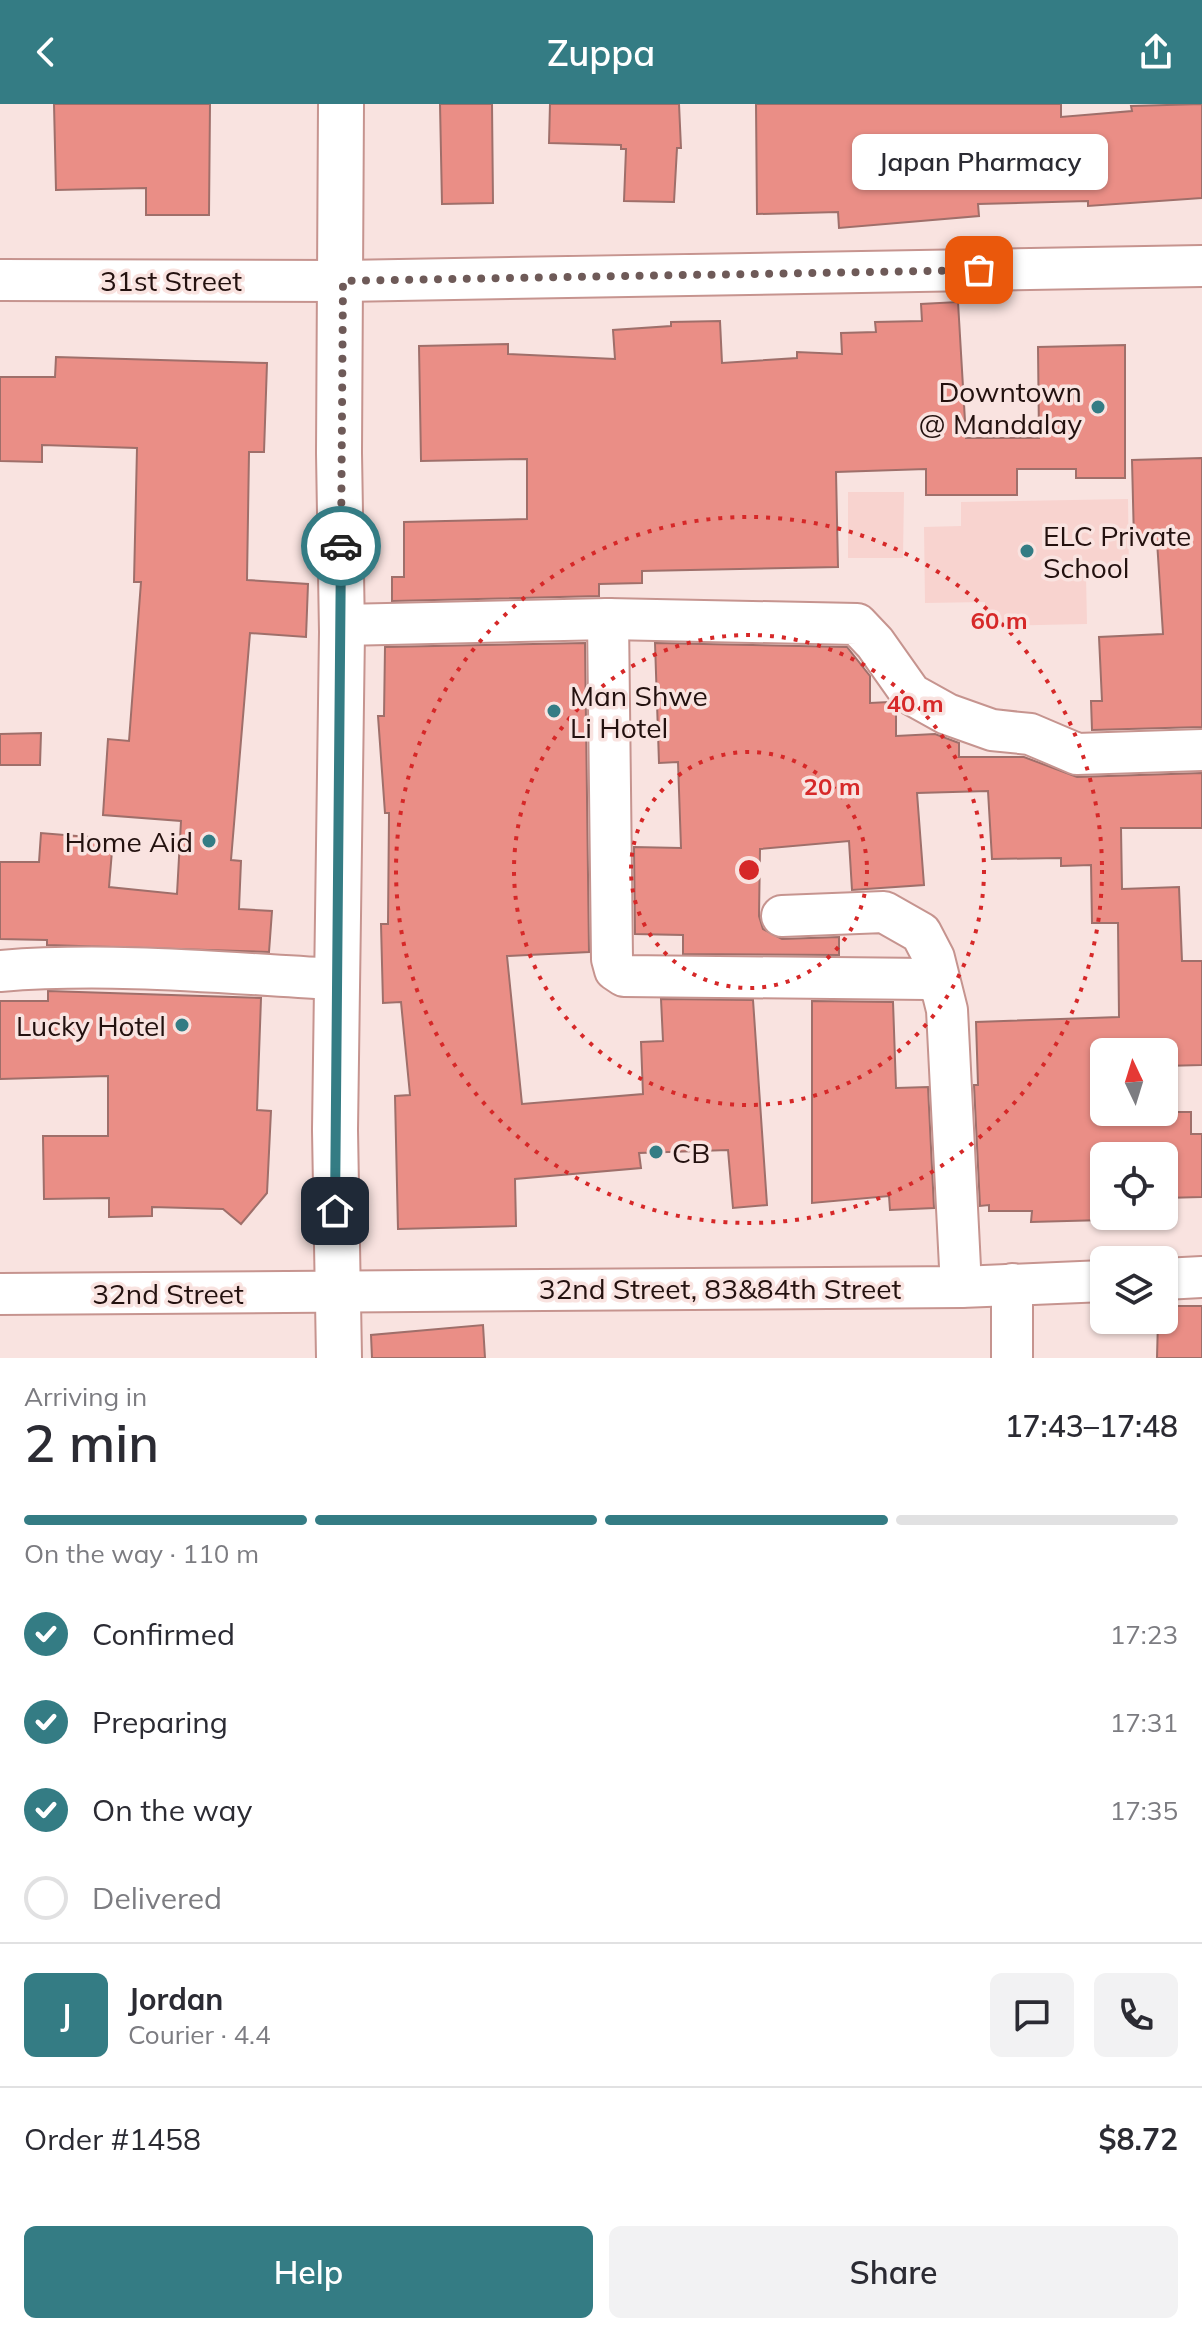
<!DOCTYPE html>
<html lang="en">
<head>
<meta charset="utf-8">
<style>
  body { margin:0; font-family:Mulish,sans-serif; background:#f2f2f3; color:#2b2b33; height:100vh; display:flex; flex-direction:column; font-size:30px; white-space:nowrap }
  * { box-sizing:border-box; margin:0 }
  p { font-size:26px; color:#7c7c81 }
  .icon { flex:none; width:44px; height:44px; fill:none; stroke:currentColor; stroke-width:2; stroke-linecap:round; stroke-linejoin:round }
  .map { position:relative; height:1254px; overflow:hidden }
  .panel { display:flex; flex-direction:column; background:#fff; flex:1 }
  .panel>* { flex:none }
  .needle { width:52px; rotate:356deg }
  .controls { position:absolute; left:1090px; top:934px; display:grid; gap:16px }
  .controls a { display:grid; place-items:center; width:88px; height:88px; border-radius:12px; background:#fff; box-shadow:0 2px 6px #0004; font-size:40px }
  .pin { position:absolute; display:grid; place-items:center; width:68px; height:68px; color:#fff; margin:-34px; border-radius:16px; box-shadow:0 4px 12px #0006 }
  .courier { position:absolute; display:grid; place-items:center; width:80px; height:80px; margin:-40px; border:6px solid #347c84; border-radius:50%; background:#fff; color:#222; box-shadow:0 2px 10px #0007 }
  .bubble { position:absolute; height:56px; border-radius:12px; background:#fff; box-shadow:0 2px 6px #0004; font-size:26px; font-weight:600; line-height:56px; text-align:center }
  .headline em { font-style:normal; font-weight:600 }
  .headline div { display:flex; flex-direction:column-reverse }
  .headline { display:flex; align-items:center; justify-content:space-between; height:136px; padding:0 24px }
  h1 { font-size:52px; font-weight:600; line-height:60px }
  .bar { display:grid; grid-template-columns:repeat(4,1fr); gap:12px 8px; align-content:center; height:96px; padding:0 24px }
  .bar i { height:10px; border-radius:6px; background:#e1e1e2 }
  .bar .on { background:#347c84 }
  .bar p { grid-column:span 4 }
  .line { display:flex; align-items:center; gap:20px; padding:0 24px; border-top:2px solid #e1e1e2 }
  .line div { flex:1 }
  .round { display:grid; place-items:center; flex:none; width:84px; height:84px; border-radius:12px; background:#f2f2f3 }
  ol { padding:0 24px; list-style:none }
  li { display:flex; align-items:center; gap:24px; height:88px }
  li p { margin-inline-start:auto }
  li .icon { padding:8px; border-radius:50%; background:#347c84; color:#fff; stroke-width:4 }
  li:last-child { color:#7c7c81 }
  li i { width:44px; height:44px; border:4px solid #e1e1e2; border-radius:50% }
  .button { display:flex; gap:16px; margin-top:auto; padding:16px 24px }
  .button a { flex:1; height:92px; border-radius:12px; background:#347c84; color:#fff; font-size:32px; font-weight:600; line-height:92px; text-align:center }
  .button a+a { background:#f2f2f3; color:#2b2b33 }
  header { display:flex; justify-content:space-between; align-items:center; height:104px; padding:0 24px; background:#347c84; color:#fff; font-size:36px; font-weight:600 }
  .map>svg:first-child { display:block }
</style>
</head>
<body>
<header><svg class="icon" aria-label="back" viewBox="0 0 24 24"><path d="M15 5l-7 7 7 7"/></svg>Zuppa<svg class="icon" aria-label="share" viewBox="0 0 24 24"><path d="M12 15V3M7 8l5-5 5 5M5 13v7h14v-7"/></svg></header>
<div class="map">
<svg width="1202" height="1254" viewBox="0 0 1202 1254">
  <rect width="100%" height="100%" fill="#f9e3e0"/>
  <!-- built -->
  <g fill="#f8d3cf">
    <polygon points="848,388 904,388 903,454 848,454"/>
    <polygon points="1128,395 1129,470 1086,471 1087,520 986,522 985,498 925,499 924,423 961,422 961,398"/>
  </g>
  <!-- building -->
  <g fill="#ea8e86" stroke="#9f6f6a" stroke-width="2">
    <polygon points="54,0 210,0 209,111 146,111 146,84 56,86"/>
    <polygon points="440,0 492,0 493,99 442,100"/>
    <polygon points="550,0 679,0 681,44 677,44 674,98 624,97 626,45 621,45 621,41 549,39"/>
    <polygon points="756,0 1061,0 1061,13 1132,7 1131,2 1202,0 1202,94 1088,102 1088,97 978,100 979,112 839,124 838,108 757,110"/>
    <polygon points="958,198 966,334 1039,334 1038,243 1125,241 1125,374 1076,374 1076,365 1017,365 1017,391 926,391 926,365 836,368 838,463 642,467 642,479 599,480 599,492 392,497 392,473 404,473 404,418 527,415 527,355 421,357 419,242 508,240 508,250 615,255 613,226 671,222 671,218 720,217 722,259 797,254 797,248 842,250 841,229 876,228 875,218 922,217 921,200"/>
    <polygon points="56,253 267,259 264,348 249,348 247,476 308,480 306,533 250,529 231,756 241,757 239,805 272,807 269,848 47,841 47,836 0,835 0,758 39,758 41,729 113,735 109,783 177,790 181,717 103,711 108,635 129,637 141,478 134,478 137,344 42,341 42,358 0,357 0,273 55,273"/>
    <polygon points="1202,354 1202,623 1092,626 1091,597 1102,597 1099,533 1163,530 1157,437 1134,437 1132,356"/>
    <polygon points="585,539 589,848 507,852 522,1000 643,990 641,938 663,937 661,895 753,896 767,1101 733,1104 728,1046 639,1049 641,1064 515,1075 516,1122 398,1125 395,992 410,991 401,898 383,899 381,820 388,820 389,709 385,709 378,612 384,612 385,543"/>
    <polygon points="655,539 847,543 870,572 870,599 889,598 896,606 896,632 935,630 959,639 959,653 1024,653 1077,673 1202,669 1202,724 1121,724 1122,785 1179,783 1182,857 1202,857 1202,961 1164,962 1164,948 1104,948 1104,1008 1191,1008 1191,1030 1202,1030 1202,1093 1164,1094 1164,1052 1104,1052 1104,1116 1031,1118 1032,1107 989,1107 989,1101 980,1102 974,981 978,981 976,918 1119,913 1118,819 1092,819 1091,761 1061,762 1061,754 992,755 988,687 917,689 924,781 852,786 849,737 760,745 759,812 763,825 782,835 839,833 839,851 683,850 683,831 635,830 634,743 681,744 678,658 659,659"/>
    <polygon points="41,629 40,661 0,661 0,630"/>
    <polygon points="48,887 261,894 257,1006 271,1007 267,1089 241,1120 223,1105 152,1103 152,1112 109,1113 109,1094 44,1095 43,1032 108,1032 108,972 0,975 0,897 48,897"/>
    <polygon points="812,897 893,898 896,984 928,983 934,1104 890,1106 889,1092 812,1099"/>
    <polygon points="1164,1202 1202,1202 1202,1254 1157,1254 1158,1216 1164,1216"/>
    <polygon points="483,1221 485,1254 372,1254 371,1231"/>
  </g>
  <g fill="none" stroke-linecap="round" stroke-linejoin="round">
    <defs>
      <g id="street">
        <polyline points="0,176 343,177 1202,162"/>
        <polyline points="608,515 857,520 875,539 911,590 947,610 992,626 1030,630 1077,650 1202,646"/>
        <polyline points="342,521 608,515 612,855 615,866 624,872 927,875 939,880"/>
        <polyline points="782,812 884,808 921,829 934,854 947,906 961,1183"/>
        <path d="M0,867C112,858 224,869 336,875"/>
        <polyline points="1164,1175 1202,1173"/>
        <polyline points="1012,1180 1012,1254"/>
        <polyline points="0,1190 961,1183 1104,1177"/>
      </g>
      <polyline id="secondary" points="339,1254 335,1026 342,528 339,349 341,0"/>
    </defs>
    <!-- street casing -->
    <use href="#street" stroke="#c6948f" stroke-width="44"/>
    <!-- secondary casing -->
    <use href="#secondary" stroke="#c6948f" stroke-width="48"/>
    <!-- street -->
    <use href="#street" stroke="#fff" stroke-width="40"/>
    <!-- secondary -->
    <use href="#secondary" stroke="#fff" stroke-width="44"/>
  </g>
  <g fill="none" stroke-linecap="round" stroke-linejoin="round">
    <!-- done -->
    <polyline stroke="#6e5a58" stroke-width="8" stroke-dasharray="0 14.4" points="341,442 343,177 979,166"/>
    <!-- route -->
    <polyline stroke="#347c84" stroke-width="10" points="335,1107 341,442"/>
  </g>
  <!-- distance rings -->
  <g fill="none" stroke="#d62828" stroke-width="4" stroke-dasharray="4 8">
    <circle cx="749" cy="766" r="118"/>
    <circle cx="749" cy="766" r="235"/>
    <circle cx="749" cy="766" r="353"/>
  </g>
  <!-- markers -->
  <g fill="#347c84" stroke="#f9e3e0" stroke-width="3">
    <circle cx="1098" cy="303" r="8"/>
    <circle cx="1027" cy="447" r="8"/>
    <circle cx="554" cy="607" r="8"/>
    <circle cx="209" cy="737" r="8"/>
    <circle cx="182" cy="921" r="8"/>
    <circle cx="656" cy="1048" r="8"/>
  </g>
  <g text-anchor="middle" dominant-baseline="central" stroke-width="7" stroke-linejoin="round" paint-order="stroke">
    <!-- street labels -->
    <g font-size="28" fill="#23110f" stroke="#f9e3e0">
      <text x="171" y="176">31st Street</text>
      <text x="720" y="1184">32nd Street, 83&amp;84th Street</text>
      <text x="168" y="1189">32nd Street</text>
    </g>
    <!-- poi labels -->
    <g font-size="28" fill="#23110f" stroke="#f9e3e0" text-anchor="end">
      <text x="1082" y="287">Downtown<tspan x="1082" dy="32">@ Mandalay</tspan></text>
      <text x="1043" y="431" text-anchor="start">ELC Private<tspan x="1043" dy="32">School</tspan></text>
      <text x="570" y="591" text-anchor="start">Man Shwe<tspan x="570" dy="32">Li Hotel</tspan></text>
      <text x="193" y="737">Home Aid</text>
      <text x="166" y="921">Lucky Hotel</text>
      <text x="672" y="1048" text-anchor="start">CB</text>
    </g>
  </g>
  <circle cx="749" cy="766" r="12" fill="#d62828" stroke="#f9e3e0" stroke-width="4"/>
  <g font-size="24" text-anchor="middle" font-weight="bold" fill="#d62828" stroke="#f9e3e0" stroke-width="7" stroke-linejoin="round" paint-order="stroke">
    <text x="999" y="525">60 m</text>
    <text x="915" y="608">40 m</text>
    <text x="832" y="691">20 m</text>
  </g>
</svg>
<div class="controls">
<a><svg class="needle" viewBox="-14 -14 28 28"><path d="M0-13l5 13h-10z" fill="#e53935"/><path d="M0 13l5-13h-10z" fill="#7c7c81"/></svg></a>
<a><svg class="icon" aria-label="locate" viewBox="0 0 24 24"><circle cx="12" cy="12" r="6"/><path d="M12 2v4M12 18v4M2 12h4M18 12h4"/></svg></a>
<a><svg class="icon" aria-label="layers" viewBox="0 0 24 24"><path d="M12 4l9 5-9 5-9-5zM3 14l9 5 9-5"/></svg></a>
</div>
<div class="pin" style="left:979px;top:166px;background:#ea580c"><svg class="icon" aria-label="bag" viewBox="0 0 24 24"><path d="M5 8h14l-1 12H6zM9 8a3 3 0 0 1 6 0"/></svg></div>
<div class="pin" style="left:335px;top:1107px;background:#1f2937"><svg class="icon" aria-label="home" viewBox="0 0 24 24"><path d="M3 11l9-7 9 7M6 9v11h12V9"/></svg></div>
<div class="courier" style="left:341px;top:442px"><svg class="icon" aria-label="car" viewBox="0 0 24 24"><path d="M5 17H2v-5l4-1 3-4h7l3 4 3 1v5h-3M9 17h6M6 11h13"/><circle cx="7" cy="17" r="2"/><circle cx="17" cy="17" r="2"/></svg></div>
<div class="bubble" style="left:852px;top:30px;width:256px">Japan Pharmacy</div>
</div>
<section class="panel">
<div class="headline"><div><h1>2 min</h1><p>Arriving in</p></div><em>17:43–17:48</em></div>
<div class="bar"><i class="on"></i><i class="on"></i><i class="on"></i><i></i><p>On the way · 110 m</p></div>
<ol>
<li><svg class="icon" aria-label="check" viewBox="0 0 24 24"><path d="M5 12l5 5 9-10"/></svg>Confirmed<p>17:23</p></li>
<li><svg class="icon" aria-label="check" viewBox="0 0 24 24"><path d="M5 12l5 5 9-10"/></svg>Preparing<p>17:31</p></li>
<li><svg class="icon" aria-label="check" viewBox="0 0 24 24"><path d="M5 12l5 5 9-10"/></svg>On the way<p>17:35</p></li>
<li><i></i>Delivered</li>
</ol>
<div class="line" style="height:144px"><b class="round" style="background:#347c84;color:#fff">J</b><div><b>Jordan</b><p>Courier · 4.4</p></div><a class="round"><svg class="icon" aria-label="chat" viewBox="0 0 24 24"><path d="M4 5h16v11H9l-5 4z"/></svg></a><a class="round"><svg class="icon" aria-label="phone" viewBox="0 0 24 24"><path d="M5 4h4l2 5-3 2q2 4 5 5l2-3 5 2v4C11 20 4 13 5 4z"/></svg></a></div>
<div class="line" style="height:104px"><div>Order #1458</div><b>$8.72</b></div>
<div class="button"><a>Help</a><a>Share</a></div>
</section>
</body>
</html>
